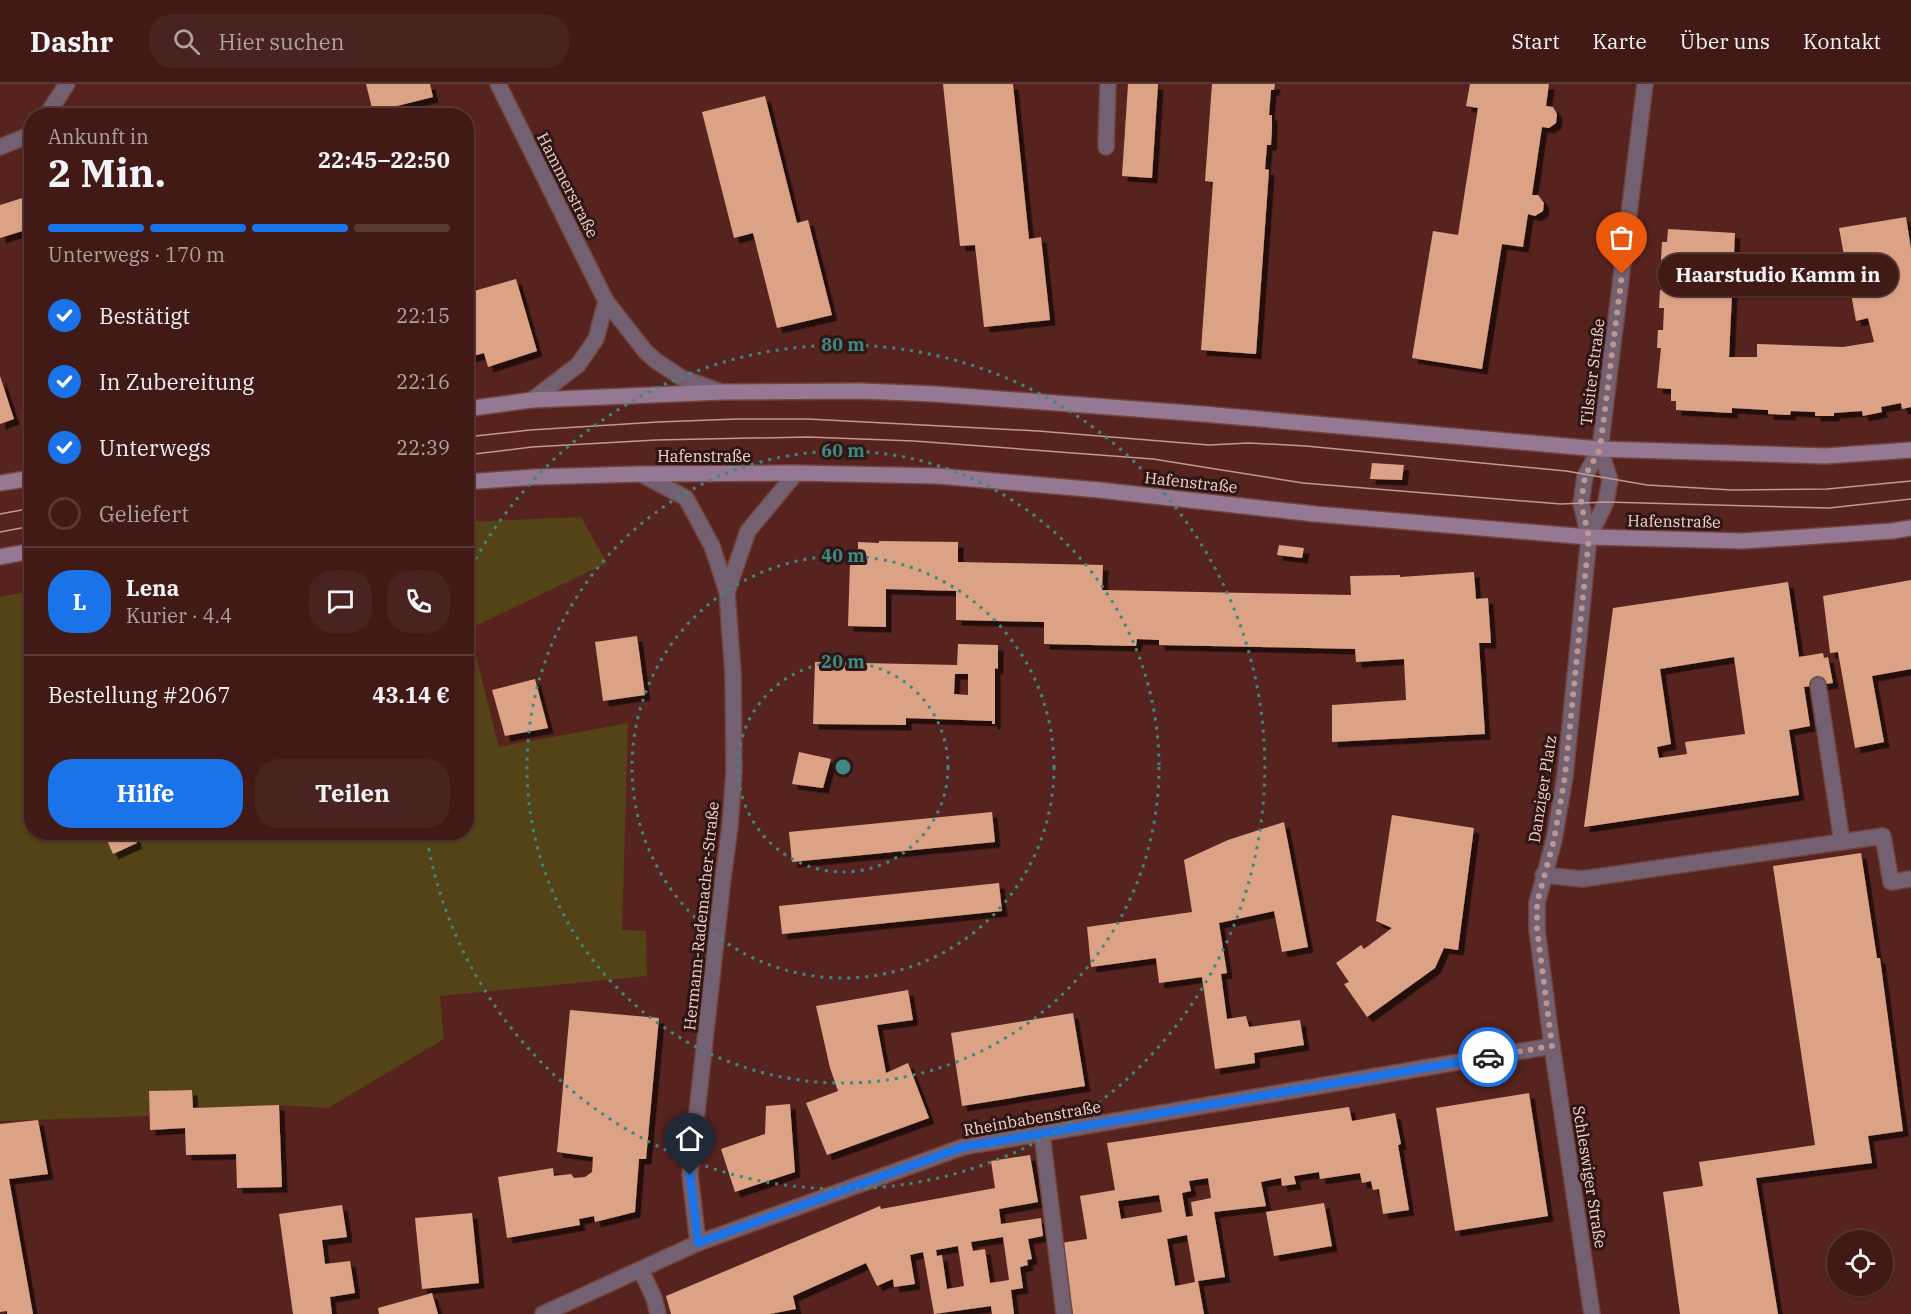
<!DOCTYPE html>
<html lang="de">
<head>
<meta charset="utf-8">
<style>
  body { margin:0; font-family:"IBM Plex Serif",serif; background:#48231f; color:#f1f3f6; height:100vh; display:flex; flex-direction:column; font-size:22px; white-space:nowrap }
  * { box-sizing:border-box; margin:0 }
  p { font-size:20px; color:#aea1a1 }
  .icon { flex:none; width:33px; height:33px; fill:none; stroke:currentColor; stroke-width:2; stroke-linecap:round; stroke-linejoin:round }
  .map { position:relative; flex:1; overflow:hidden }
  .details { position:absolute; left:24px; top:24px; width:450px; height:732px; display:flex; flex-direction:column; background:#411a16; border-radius:24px; box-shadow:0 2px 4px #0004,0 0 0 2px #5a3835 }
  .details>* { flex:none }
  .controls { position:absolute; left:1827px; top:1146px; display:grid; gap:12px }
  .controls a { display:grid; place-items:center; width:66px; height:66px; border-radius:50%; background:#411a16; box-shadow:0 2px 4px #0004,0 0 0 2px #5a3835; font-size:30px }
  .pin { position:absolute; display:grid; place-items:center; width:51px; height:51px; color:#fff; margin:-62px -26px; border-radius:50% 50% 50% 0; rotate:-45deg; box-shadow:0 0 6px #0007 }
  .pin .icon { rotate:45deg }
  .courier { position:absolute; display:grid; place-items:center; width:60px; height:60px; margin:-30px; border:4px solid #1a73e8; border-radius:50%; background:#fff; color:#222; box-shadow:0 2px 8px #0007 }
  .bubble { position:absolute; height:42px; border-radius:21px; background:#411a16; box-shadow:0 2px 4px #0004,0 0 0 2px #5a3835; font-size:20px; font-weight:800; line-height:42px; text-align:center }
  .head em { font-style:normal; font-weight:800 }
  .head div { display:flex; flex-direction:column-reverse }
  .head { display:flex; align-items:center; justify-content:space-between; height:102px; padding:0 24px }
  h1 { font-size:39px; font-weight:800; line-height:45px }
  .bar { display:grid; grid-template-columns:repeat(4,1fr); gap:9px 6px; align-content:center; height:72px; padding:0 24px }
  .bar i { height:8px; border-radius:4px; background:#5a3835 }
  .bar .on { background:#1a73e8 }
  .bar p { grid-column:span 4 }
  .line { display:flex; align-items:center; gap:15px; padding:0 24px; border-top:2px solid #5a3835 }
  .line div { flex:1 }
  .round { display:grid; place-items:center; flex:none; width:63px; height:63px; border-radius:24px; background:#48231f }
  ol { padding:0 24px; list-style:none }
  li { display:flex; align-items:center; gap:18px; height:66px }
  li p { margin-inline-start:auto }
  li .icon { padding:6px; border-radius:50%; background:#1a73e8; color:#fff; stroke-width:4 }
  li:last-child { color:#aea1a1 }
  li i { width:33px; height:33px; border:3px solid #5a3835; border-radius:50% }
  .cta { display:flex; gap:12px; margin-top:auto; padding:12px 24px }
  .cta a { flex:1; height:69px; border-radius:24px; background:#1a73e8; color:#fff; font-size:24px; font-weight:800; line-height:69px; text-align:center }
  .cta a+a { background:#48231f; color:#f1f3f6 }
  header { display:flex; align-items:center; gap:36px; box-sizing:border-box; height:84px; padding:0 30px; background:#411a16; border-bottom:2px solid #5a3835 }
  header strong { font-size:28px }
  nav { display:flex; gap:33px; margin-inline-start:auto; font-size:21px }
  .search { width:420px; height:54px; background:#48231f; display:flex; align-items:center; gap:15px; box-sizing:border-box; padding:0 21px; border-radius:24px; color:#aea1a1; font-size:22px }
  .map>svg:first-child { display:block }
</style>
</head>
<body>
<header>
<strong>Dashr</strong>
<div class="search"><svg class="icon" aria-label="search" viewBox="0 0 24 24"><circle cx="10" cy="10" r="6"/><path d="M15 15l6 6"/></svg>Hier suchen</div>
<nav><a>Start</a><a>Karte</a><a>Über uns</a><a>Kontakt</a></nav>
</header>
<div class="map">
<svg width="1911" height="1230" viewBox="0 0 1911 1230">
  <defs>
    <filter id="shadow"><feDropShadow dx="5.5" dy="5.5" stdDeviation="0" flood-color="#0009"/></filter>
  </defs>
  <rect width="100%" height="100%" fill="#57231e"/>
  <!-- green -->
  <polygon fill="#544316" points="581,433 607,479 469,545 499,663 628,639 622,846 646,847 647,892 440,912 444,955 328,1024 279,1021 193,1024 192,1006 149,1007 149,1032 0,1037 0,513 31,507 32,748 466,748 467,438"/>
  <!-- building -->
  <g fill="#dba286" fill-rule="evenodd" filter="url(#shadow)">
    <polygon points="366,0 430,0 433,13 373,28"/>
    <polygon points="943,0 1013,0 1029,155 1041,153 1050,236 984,243 975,161 960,162"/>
    <polygon points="1128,0 1158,0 1152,94 1122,92"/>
    <polygon points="1212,0 1275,0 1274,6 1271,6 1269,31 1272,31 1272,46 1271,61 1267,61 1265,85 1269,86 1256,270 1201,266 1213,98 1205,97"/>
    <polygon points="1470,0 1549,0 1546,22 1553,23 1557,30 1556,39 1549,44 1542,43 1532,111 1538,111 1544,119 1543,127 1535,132 1528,130 1523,163 1502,160 1482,285 1412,274 1433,147 1458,151 1478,24 1466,22"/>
    <polygon points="765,12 797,139 808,136 832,231 777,244 753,149 734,154 702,28"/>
    <polygon points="32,111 32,144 0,154 0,121"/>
    <polygon points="1906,133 1911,165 1911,323 1902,325 1901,319 1881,323 1882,328 1863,332 1862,327 1834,329 1834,332 1815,332 1815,328 1791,327 1790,331 1768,330 1768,326 1732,324 1732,329 1676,326 1676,317 1671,317 1671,305 1657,304 1661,264 1657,264 1658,246 1663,246 1664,224 1659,224 1660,206 1665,206 1666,176 1661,176 1662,158 1667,158 1668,145 1735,149 1729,273 1757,273 1757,260 1843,263 1874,258 1868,234 1856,237 1839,144"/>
    <polygon points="466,182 474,207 516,195 537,267 488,283 484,269 466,274"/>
    <polygon points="0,292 14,335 0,340"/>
    <polygon points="1372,379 1404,381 1402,396 1370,395"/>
    <polygon points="879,457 958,458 958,478 1103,481 1102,506 1351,511 1350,492 1400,491 1400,493 1474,488 1476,515 1488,514 1491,559 1479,559 1485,650 1332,658 1332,621 1406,616 1404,575 1356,578 1355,565 1159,561 1159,556 1137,555 1136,562 1044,560 1044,538 956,536 956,507 886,505 886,543 848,542 850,478 858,478 858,458 879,459"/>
    <polygon points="1279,461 1304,464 1302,474 1277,471"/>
    <polygon points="1911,496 1911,585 1872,592 1884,658 1855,664 1838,568 1830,569 1823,512"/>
    <path d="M1788,498L1799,573L1823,569L1824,574L1828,573L1833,599L1804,603L1810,642L1789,646L1799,711L1584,743L1613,524ZM1734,573L1745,650L1685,658L1687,670L1659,674L1657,663L1671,660L1660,585Z"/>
    <polygon points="637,552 645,611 603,617 595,558"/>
    <path d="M958,560L998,561V585L995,584V640H992V637L906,634V641L813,640L815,578L957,581ZM955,590H968V611L954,610Z"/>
    <polygon points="535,595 548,644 505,652 492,606"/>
    <polygon points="799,668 831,675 823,704 792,700"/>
    <polygon points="992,728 995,758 792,778 789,748"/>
    <polygon points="1392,731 1474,744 1458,866 1444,864 1435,884 1367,933 1344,900 1349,898 1336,879 1361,861 1364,865 1392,844 1376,837"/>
    <polygon points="1284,738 1308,863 1282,868 1274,827 1219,839 1227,889 1221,890 1227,935 1246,932 1249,943 1300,936 1304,961 1254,969 1255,979 1215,985 1202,893 1159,899 1156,874 1091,883 1087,843 1192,828 1184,776 1228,756"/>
    <polygon points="118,748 133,748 137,759 113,770 106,754"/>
    <polygon points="1861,769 1877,874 1880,874 1903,1047 1868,1052 1872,1079 1756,1094 1778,1230 1680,1230 1663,1108 1703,1102 1699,1078 1815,1061 1773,782"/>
    <polygon points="999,799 1002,827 782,850 779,822"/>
    <polygon points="908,906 913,936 877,941 886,989 908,979 929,1034 827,1071 806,1019 838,1007 830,984 816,922"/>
    <polygon points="570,926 659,934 646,1075 639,1075 635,1128 595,1138 594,1132 579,1135 580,1141 507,1154 498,1093 553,1084 554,1092 571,1090 574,1094 585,1093 592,1088 593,1073 557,1068"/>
    <polygon points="1073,929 1085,1002 962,1022 951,949"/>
    <polygon points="192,1006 193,1024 279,1021 282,1103 237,1104 236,1070 186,1071 185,1044 150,1046 149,1007"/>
    <polygon points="1529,1009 1548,1132 1455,1147 1436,1024"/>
    <polygon points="790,1020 795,1088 735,1108 721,1065 765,1050 766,1022"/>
    <path d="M1349,1023L1352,1037L1395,1029L1401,1060L1398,1061L1409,1126L1383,1130L1379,1105L1373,1106L1371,1097L1362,1099L1360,1089L1320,1095L1319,1088L1294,1092L1296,1100L1282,1102L1281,1094L1261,1098L1266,1122L1214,1128L1225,1193L1198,1197L1204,1230H1073L1061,1159L1087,1155L1080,1112L1115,1106L1107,1059ZM1208,1094L1211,1114L1191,1118L1193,1132L1186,1133L1182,1109L1191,1107L1189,1097ZM1159,1111L1162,1128L1121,1135L1118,1117ZM1187,1151L1195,1198L1175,1202L1167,1155Z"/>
    <polygon points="38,1036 48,1090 9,1095 33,1230 7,1230 7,1227 0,1228 0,1040"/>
    <path d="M1030,1071L1038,1118L999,1125L1001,1140L1041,1134L1043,1152L1028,1155L1032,1175L1027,1176L1028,1181L1020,1183L1023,1204L1011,1206L1014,1230H992L991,1222L934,1230L923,1168L910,1171L915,1200L894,1203L893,1195L877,1202L866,1179L793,1212L796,1225L770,1230H671L666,1212L880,1122L881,1125L995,1104L991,1077ZM1003,1153L1009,1196L990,1199L985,1165L973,1167L971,1158ZM958,1162L964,1202L947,1205L942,1171L937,1172L936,1166Z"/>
    <polygon points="1324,1119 1332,1162 1274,1172 1266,1128"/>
    <polygon points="342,1121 347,1153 322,1156 325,1180 350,1177 355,1209 330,1213 332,1230 293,1230 279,1130"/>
    <polygon points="472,1129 479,1199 422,1205 415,1134"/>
    <polygon points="432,1209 438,1230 379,1230 378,1224"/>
  </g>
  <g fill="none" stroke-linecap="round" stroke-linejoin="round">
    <defs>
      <g id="lane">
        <polyline points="1106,63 1108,0"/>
        <polyline points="1818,601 1842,758"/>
        <polyline points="1543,791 1582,795 1883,752 1891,798 1911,795"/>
        <polyline points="1042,1050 1064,1230"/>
        <polyline points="641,1186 654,1214 658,1230"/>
      </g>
      <g id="street">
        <polyline points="498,0 606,217 645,267 656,277 682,294 722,308"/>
        <polyline points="46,32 67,0"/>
        <polyline points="0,63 32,50"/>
        <polyline points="532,316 578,281 596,255 606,217"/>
        <polyline points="641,390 686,414 712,462 727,508 733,590 734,687 730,742 723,794 690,1091 698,1159"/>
        <polyline points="1589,453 1581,419 1585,392 1600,365 1645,0"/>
        <polyline points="727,508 748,447 796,389"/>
        <polyline points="543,1230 698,1159 963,1063 1552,962"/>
        <polyline points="1592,1230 1552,962 1537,845 1537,819 1554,756 1565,692 1589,453 1606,418 1610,396 1600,365"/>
      </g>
      <g id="secondary">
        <polyline points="466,325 532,316 722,308 861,307 935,310 1203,330 1600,365 1826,372 1911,366"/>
        <polyline points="466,398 534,393 641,390 796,389 938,392 1099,406 1315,430 1589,453 1743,457 1892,447 1911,444"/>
        <polyline points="0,399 32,394"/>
        <polyline points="0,473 32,467"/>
      </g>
    </defs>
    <!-- lane casing -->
    <use href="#lane" stroke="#73433e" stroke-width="18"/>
    <!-- street casing -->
    <use href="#street" stroke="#73433e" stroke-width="18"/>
    <!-- secondary casing -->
    <use href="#secondary" stroke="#73433e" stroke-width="18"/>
    <!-- lane -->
    <use href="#lane" stroke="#736172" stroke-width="15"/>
    <!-- street -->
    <use href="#street" stroke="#736172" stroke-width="15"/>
    <!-- secondary -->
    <use href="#secondary" stroke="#957893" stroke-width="15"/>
    <!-- tram -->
    <g stroke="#c09893" stroke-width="1.5">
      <polyline points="466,353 530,346 658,338 737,335 808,335 1038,347 1209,361 1249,359 1306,362 1566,387 1647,401 1732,406 1827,405 1911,397"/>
      <polyline points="466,371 532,363 656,356 808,353 914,357 1153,375 1303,399 1561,420 1606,418 1829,424 1911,415"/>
      <polyline points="0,430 32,424"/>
      <polyline points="0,448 32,442"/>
    </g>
  </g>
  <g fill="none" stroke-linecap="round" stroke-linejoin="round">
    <!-- done -->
    <polyline stroke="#be9590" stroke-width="6" stroke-dasharray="0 10.8" points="1488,973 1552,962 1537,845 1537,819 1554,756 1565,692 1589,453 1581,419 1585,392 1600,365 1622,190"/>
    <!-- route -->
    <polyline stroke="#1a73e8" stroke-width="8" points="690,1091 698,1159 963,1063 1488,973"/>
  </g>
  <!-- distance rings -->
  <g fill="none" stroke="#3d8981" stroke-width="3" stroke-dasharray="3 6">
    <circle cx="843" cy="683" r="105"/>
    <circle cx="843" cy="683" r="211"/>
    <circle cx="843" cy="683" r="316"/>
    <path d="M467 491A422 422 0 1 1 426 749"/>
  </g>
  <g text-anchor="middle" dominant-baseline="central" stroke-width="6" stroke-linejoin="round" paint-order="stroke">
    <!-- street labels -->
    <g font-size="16" fill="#f5d3ce" stroke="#2d1613">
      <text transform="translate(568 101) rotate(63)">Hammerstraße</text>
      <text transform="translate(1592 288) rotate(-83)">Tilsiter Straße</text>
      <text x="704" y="372">Hafenstraße</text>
      <text transform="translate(1191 398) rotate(6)">Hafenstraße</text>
      <text transform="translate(1674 437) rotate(1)">Hafenstraße</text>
      <text transform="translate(1542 705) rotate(-81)">Danziger Platz</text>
      <text transform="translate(701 832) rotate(-84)">Hermann-Rademacher-Straße</text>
      <text transform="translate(1032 1034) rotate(-10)">Rheinbabenstraße</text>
      <text transform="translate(1590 1093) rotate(81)">Schleswiger Straße</text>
    </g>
  </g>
  <circle cx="843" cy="683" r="9" fill="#3d8981" stroke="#2d1613" stroke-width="3"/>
  <g font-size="18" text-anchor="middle" font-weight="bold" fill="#3d8981" stroke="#2d1613" stroke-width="6" stroke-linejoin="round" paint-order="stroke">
    <text x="843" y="267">80 m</text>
    <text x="843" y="373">60 m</text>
    <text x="843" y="478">40 m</text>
    <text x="843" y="584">20 m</text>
  </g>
</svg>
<div class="controls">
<a><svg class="icon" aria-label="locate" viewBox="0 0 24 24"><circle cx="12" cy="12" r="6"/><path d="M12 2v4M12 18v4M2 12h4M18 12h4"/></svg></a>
</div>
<div class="pin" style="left:1622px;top:190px;background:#ea580c"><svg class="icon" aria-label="bag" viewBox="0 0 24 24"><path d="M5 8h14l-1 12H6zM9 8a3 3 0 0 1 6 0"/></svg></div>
<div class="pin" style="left:690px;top:1091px;background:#1f2937"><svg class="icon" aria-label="home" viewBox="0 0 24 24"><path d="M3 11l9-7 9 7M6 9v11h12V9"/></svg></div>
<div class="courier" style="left:1488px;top:973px"><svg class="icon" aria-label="car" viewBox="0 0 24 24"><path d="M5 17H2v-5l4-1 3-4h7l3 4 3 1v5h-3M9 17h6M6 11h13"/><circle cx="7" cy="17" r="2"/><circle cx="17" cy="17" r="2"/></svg></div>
<div class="bubble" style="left:1658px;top:170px;width:240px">Haarstudio Kamm in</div>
<section class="details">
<div class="head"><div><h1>2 Min.</h1><p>Ankunft in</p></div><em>22:45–22:50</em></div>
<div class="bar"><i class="on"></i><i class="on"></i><i class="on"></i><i></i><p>Unterwegs · 170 m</p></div>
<ol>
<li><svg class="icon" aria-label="check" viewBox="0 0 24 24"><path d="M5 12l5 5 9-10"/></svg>Bestätigt<p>22:15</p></li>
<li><svg class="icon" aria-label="check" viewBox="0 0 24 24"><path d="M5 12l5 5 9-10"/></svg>In Zubereitung<p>22:16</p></li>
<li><svg class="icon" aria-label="check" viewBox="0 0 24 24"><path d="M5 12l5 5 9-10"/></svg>Unterwegs<p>22:39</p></li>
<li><i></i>Geliefert</li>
</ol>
<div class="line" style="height:108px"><b class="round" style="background:#1a73e8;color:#fff">L</b><div><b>Lena</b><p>Kurier · 4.4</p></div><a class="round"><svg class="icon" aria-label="chat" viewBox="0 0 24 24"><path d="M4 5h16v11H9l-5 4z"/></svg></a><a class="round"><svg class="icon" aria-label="phone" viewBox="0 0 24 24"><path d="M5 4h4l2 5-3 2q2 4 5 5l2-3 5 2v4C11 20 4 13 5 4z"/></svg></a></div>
<div class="line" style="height:78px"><div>Bestellung #2067</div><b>43.14 €</b></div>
<div class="cta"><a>Hilfe</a><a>Teilen</a></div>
</section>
</div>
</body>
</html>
